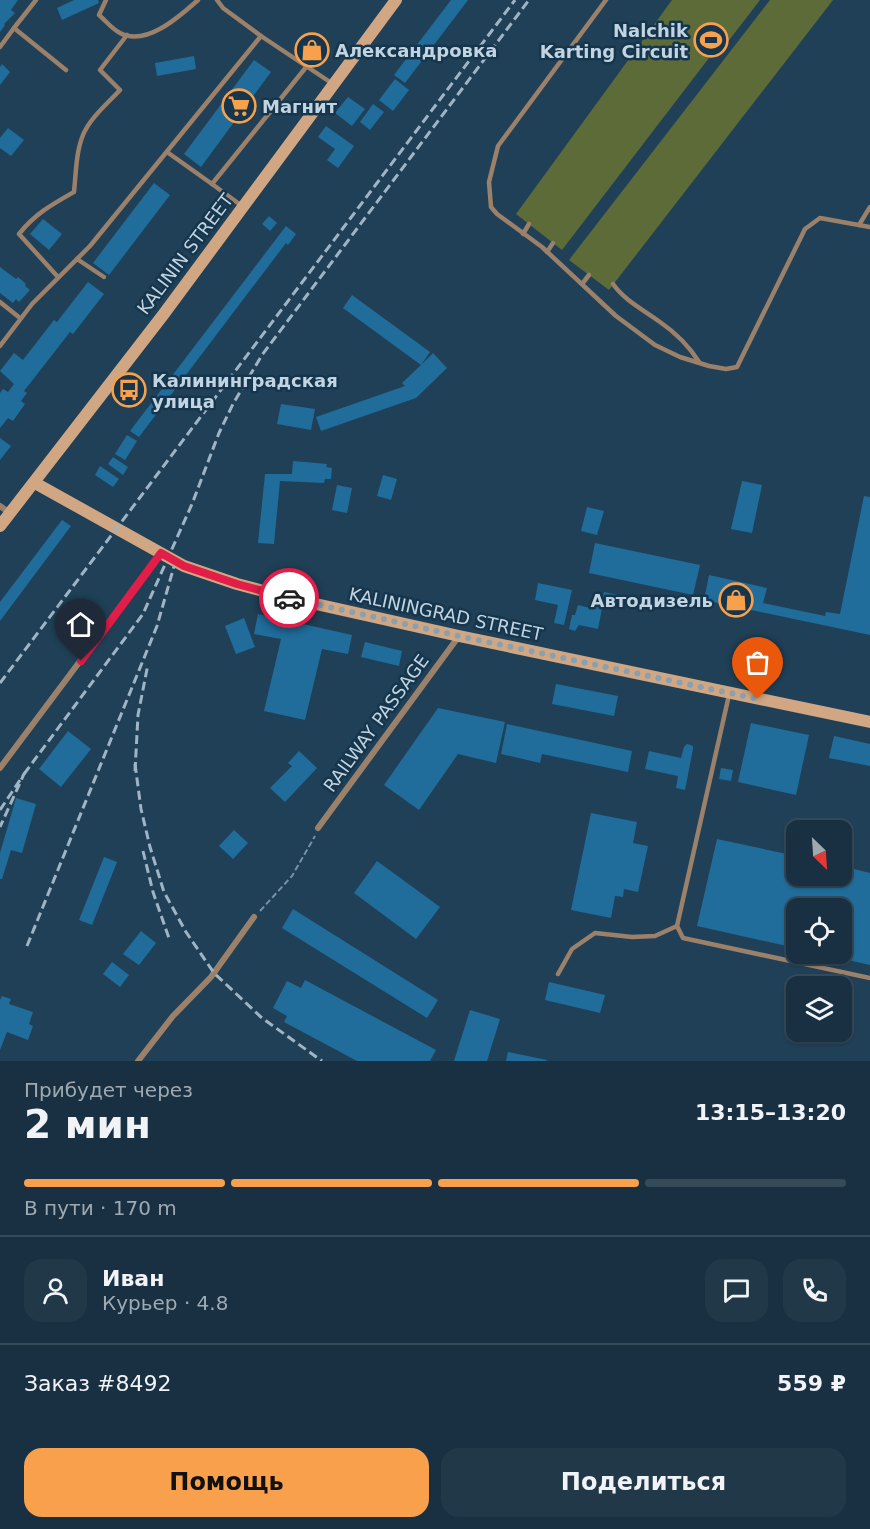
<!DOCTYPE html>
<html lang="ru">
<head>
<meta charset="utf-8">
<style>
  body { margin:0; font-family:"DejaVu Sans",sans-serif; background:#213848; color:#f1f3f6; height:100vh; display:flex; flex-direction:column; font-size:22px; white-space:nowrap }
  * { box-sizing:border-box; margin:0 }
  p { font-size:20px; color:#9fa9b1 }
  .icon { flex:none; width:33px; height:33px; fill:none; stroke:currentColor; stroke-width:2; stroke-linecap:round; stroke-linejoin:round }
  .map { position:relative; height:1061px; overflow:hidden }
  .drawer { display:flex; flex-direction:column; background:#183041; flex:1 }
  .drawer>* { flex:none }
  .needle { width:39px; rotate:155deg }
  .controls { position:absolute; left:786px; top:820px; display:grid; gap:12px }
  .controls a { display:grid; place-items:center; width:66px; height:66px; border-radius:12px; background:#183041; box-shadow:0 2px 4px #0004,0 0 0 2px #364b5a; font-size:30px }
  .pin { position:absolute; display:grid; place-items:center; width:51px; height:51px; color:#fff; margin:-62px -26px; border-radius:50% 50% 50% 0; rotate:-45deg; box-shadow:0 0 6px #0007 }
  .pin .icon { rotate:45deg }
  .courier { position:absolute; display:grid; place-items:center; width:60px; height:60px; margin:-30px; border:4px solid #e11d48; border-radius:50%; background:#fff; color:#222; box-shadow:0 2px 8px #0007 }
  .summary em { font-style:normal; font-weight:800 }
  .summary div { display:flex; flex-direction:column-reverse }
  .summary { display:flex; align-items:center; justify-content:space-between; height:102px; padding:0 24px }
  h1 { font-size:39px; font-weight:800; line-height:45px }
  .bar { display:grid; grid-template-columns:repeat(4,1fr); gap:9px 6px; align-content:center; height:72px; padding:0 24px }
  .bar i { height:8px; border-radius:4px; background:#364b5a }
  .bar .on { background:#f9a04c }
  .bar p { grid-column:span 4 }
  .line { display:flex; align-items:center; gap:15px; padding:0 24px; border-top:2px solid #364b5a }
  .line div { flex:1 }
  .round { display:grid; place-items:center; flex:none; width:63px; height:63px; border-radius:18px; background:#213848 }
  .button { display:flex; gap:12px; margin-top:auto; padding:12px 24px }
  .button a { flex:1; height:69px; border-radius:18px; background:#f9a04c; color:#111; font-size:24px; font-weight:800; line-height:69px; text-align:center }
  .button a+a { background:#213848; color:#f1f3f6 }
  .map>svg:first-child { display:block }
</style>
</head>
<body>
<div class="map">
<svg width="870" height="1061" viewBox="0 0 870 1061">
  <rect width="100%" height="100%" fill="#204057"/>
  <!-- green -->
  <g fill="#5d6b39">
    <polygon points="672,0 760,0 717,56 712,54 562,250 516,214"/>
    <polygon points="770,0 833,0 609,290 569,260"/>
  </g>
  <!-- building -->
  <g fill="#206c9b">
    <polygon points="0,0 18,0 11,10 15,13 4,24 5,25 0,32"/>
    <polygon points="74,0 98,0 99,3 62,20 57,8"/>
    <polygon points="451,0 468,0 405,83 394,75"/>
    <polygon points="194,56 196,69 157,76 155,63"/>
    <polygon points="254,60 271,72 201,167 184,154"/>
    <polygon points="2,64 10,72 0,85 0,67"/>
    <polygon points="395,79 409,90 393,111 379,100"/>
    <polygon points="348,97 365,109 352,126 335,113"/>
    <polygon points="373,104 384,112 370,130 360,122"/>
    <polygon points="326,126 354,146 338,168 327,160 335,149 318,137"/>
    <polygon points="8,128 24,140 11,156 0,148 0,138"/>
    <polygon points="154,183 170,195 109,275 93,263"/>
    <polygon points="269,216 277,223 270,231 262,224"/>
    <polygon points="43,219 62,234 49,250 30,234"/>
    <polygon points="286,226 296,234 288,245 286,243 139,437 130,431"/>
    <polygon points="0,267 16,279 18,277 26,284 25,286 30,290 19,302 16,299 13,303 0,293"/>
    <polygon points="88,282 104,294 73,334 70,332 24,391 27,393 21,401 25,404 13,421 8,418 0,428 0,393 3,389 8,392 14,384 0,371 14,353 23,360 54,320 57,322"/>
    <polygon points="352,295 430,352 421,365 433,353 447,368 416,398 321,431 316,417 405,386 402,383 421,365 343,308"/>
    <polygon points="281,404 315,409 311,430 277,424"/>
    <polygon points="127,435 137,441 125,460 115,454"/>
    <polygon points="0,438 11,446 0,460"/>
    <polygon points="113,457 128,467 123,475 108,464"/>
    <polygon points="293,461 327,464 326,467 332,468 331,479 325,479 324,483 280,481 274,544 258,543 265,474 292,474"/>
    <polygon points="100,466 119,479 113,487 95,475"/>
    <polygon points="383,475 397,479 391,500 377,496"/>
    <polygon points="742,481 762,485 752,533 731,529"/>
    <polygon points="337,485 352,488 347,513 332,510"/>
    <polygon points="864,496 870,497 870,635 704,600 709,575 767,588 763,603 825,616 826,612 840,614"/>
    <polygon points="587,507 604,511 597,535 581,531"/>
    <polygon points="62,520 71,526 0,621 0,602"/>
    <polygon points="595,543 700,565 693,595 589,573"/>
    <polygon points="538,583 572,590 564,625 554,623 558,605 535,600"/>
    <polygon points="604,592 628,597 626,606 602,601"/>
    <polygon points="591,601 603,603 598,629 579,625 575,631 569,629 572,615 575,615 578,605 590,608"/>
    <polygon points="258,614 352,635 348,654 322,649 305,720 264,711 281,639 254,634"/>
    <polygon points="244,618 255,647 236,654 225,626"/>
    <polygon points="365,642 402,651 399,666 361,657"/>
    <polygon points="556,684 618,696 614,716 552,704"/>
    <polygon points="438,708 505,722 496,763 458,754 419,810 384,785"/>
    <polygon points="751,723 809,735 796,795 738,782"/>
    <polygon points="507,724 632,751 628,772 542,754 540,763 501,754"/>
    <polygon points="68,731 91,749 61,787 39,769"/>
    <polygon points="834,736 870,744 870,766 829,758"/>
    <polygon points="687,744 693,746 693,749 685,790 676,788 678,776 645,769 649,751 681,758 684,747"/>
    <polygon points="299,751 317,768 285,802 270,788 292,766 288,763"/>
    <polygon points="721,768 733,770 731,781 719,779"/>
    <polygon points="16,798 36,804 22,853 11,850 2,879 0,879 0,853"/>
    <polygon points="591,813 637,822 633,843 648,846 638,892 624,889 623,897 615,896 611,918 571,910"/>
    <polygon points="234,830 248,843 233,859 219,846"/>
    <polygon points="717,839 796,856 796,876 842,876 842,866 870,873 870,965 826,955 842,954 842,909 796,909 796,948 697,926"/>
    <polygon points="104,857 117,862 92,925 79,920"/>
    <polygon points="377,861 440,907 416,939 354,893"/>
    <polygon points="293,909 438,1000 427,1018 282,928"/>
    <polygon points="141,931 156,943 139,965 123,954"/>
    <polygon points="112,962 129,975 120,987 103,974"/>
    <polygon points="305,980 436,1050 430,1061 357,1061 284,1022 287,1016 273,1008 287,981 301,988"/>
    <polygon points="549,982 605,995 600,1013 545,1000"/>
    <polygon points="2,996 11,999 9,1004 33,1012 29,1024 33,1026 28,1040 7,1032 0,1050 0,1000"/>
    <polygon points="470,1010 500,1019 487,1061 454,1061"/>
    <polygon points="508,1052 547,1060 546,1061 506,1061"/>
  </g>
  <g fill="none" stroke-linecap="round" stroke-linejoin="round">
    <!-- path -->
    <polyline stroke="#7790a2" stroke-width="2" stroke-dasharray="6 3" stroke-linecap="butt" points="260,911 292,876 315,836"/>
    <!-- lane -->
    <g stroke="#9c816a" stroke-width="4.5">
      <polyline points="36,0 14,28 66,70"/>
      <path d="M106,0L99,15C105,20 112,29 120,33C146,47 180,16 198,0"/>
      <polyline points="217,0 223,8 261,36 333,84"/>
      <polyline points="606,0 498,146 489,182 491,207 497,214 542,247 616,316 655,345 680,357 709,366 726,369 737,367 805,229 820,218 870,227"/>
      <polyline points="0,47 14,28"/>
      <polyline points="167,152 212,184 307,66"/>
      <polyline points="212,184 242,206"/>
      <polyline points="859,225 870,207"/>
      <polyline points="523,234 529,224"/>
      <polyline points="547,252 553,243"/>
      <polyline points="77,259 104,277"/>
      <path d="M58,277L19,234C35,214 51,205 74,192C76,173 76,152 83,135C90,118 108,103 120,90L100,70L127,35"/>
      <polyline points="582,284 589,275"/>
      <path d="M613,284C625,301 644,310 660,322C676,333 689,346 699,362"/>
      <polyline points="0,302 20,318"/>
      <polyline points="0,346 32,304 90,246 261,36"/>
      <polyline points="677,926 729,695"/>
      <polyline points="558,974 572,949 595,933 632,937 655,936 677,926 683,938 870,978"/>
    </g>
    <!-- street -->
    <g stroke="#9c816a" stroke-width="6">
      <polyline points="0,506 10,513"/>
      <polyline points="0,768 161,553"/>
      <polyline points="318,828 459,636"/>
      <polyline points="138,1061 173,1016 211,977 254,917"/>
    </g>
    <!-- secondary -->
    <g stroke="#d1a682" stroke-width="12">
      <polyline points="35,483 184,566 237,584 298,600 459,636 870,722"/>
      <polyline points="0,526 163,315 396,0"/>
    </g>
    <!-- rail -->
    <g stroke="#9fb4c4" stroke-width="3" stroke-dasharray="9 4.5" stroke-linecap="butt">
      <polyline points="0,683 515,0"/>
      <polyline points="135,764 141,809 150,847 164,892 186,932 214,973 262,1018 322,1061"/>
      <polyline points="135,771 138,715 148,664"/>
      <polyline points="24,774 143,614 192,504 219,433 233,404 262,355 529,0"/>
      <polyline points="0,810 24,774 0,827"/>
      <polyline points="143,851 153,892 170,941"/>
      <polyline points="27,946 157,626 177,556"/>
    </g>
  </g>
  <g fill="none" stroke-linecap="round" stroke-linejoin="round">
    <!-- done -->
    <polyline stroke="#89a0b1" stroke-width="6" stroke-dasharray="0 10.8" points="289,598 459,636 758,699"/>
    <!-- route -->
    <polyline stroke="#e11d48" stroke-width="8" points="81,661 161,553 184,566 237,584 289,598"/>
  </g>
  <!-- icons -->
  <defs>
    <symbol id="stadium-ring" viewBox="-11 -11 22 22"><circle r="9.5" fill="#15364c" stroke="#f9a04c" stroke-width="1.5"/><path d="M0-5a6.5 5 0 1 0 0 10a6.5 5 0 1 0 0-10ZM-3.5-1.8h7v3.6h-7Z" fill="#f9a04c"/></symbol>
    <symbol id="shop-ring" viewBox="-11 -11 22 22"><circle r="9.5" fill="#15364c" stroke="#f9a04c" stroke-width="1.5"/><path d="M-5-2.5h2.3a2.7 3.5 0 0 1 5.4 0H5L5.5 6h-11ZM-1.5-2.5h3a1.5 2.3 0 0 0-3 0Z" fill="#f9a04c"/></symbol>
    <symbol id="supermarket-ring" viewBox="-11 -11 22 22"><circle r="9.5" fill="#15364c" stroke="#f9a04c" stroke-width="1.5"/><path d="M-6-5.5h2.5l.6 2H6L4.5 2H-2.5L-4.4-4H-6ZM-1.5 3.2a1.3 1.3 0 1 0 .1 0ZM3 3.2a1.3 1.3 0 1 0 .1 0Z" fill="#f9a04c"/></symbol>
    <symbol id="bus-ring" viewBox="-11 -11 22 22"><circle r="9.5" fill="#15364c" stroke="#f9a04c" stroke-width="1.5"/><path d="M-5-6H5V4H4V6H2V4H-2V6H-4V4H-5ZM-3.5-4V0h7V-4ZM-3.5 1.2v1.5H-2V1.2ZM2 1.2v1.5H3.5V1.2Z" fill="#f9a04c"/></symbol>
  </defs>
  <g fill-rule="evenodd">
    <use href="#stadium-ring" x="692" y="21" width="38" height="38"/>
    <use href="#shop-ring" x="293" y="31" width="38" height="38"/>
    <use href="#supermarket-ring" x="220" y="87" width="38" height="38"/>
    <use href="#bus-ring" x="110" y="371" width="38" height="38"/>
    <use href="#shop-ring" x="717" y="581" width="38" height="38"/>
  </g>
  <g text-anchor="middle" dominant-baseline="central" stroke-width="5" stroke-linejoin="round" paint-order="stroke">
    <!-- poi labels -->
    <g font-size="18" font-weight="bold" fill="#c2d4e2" stroke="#15364c" text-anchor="start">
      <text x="688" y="30" text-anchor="end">Nalchik<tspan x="688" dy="21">Karting Circuit</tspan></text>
      <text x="335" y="50">Александровка</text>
      <text x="262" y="106">Магнит</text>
      <text x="152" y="380">Калининградская<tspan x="152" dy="21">улица</tspan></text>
      <text x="713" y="600" text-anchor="end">Автодизель</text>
    </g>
    <!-- street labels -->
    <g font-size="18" fill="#c2d4e2" stroke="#15364c">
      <text transform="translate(185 254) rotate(-53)">KALININ STREET</text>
      <text transform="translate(446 614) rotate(12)">KALININGRAD STREET</text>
      <text transform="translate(376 723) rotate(-54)">RAILWAY PASSAGE</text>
    </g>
  </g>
</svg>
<div class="controls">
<a><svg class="needle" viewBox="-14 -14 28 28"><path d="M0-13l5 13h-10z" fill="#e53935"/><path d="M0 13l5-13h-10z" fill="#9fa9b1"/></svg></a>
<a><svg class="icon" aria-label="locate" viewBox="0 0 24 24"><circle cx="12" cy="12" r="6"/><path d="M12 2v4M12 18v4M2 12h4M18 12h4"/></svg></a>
<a><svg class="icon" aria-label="layers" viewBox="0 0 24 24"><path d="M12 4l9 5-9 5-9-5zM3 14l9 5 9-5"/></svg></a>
</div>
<div class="pin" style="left:758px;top:699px;background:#ea580c"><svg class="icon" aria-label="bag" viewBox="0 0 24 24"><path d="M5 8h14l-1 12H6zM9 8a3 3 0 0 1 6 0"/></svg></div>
<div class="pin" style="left:81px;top:661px;background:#1f2937"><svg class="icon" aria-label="home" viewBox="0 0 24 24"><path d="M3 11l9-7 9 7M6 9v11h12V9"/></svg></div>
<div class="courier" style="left:289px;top:598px"><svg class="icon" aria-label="car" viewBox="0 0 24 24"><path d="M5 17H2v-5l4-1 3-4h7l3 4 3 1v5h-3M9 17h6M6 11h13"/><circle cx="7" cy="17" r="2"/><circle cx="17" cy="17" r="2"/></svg></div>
</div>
<section class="drawer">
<div class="summary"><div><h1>2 мин</h1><p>Прибудет через</p></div><em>13:15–13:20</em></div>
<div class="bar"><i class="on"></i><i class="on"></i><i class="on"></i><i></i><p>В пути · 170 m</p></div>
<div class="line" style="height:108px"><a class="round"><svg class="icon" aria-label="person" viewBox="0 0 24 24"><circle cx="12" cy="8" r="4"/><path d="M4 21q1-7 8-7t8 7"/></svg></a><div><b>Иван</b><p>Курьер · 4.8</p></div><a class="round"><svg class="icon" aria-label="chat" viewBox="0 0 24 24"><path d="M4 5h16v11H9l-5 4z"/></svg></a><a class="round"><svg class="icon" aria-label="phone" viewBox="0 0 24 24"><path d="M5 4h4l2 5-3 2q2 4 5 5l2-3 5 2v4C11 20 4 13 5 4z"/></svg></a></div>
<div class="line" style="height:78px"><div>Заказ #8492</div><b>559 ₽</b></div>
<div class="button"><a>Помощь</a><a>Поделиться</a></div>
</section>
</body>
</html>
